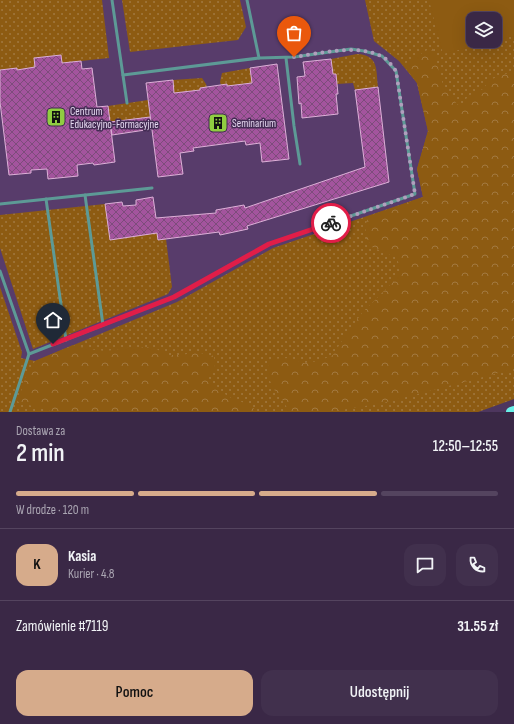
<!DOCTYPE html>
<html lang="pl">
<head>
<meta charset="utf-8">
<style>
  body { margin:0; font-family:"Sofia Sans Condensed",sans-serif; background:#41304d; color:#f1f3f6; height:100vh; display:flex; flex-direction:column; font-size:15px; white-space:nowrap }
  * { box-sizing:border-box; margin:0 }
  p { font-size:13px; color:#aba6b3 }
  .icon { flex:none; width:22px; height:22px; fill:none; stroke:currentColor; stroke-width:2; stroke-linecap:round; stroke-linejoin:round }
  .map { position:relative; height:412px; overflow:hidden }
  .sheet { display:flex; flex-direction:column; background:#3a2846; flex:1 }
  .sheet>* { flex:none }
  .buttons { position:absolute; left:466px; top:12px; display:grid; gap:8px }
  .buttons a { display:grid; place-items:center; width:36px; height:36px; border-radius:8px; background:#3a2846; box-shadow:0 4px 16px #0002,0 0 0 1px #54445f; font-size:20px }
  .pin { position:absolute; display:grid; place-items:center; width:34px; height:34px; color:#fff; margin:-41px -17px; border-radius:50% 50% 50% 0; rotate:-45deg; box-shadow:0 0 4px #0007 }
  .pin .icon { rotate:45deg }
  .courier { position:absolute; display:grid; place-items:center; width:40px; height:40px; margin:-20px; border:3px solid #e11d48; border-radius:50%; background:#fff; color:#222; box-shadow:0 1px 5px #0007 }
  .head em { font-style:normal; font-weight:600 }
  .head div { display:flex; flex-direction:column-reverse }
  .head { display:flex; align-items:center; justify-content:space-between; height:68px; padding:0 16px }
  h1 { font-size:26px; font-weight:600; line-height:30px }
  .bar { display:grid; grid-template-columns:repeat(4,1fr); gap:6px 4px; align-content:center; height:48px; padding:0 16px }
  .bar i { height:5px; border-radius:3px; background:#54445f }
  .bar .on { background:#d6ab8b }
  .bar p { grid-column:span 4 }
  .line { display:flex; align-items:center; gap:10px; padding:0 16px; border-top:1px solid #54445f }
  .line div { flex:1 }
  .round { display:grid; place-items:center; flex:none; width:42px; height:42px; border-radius:12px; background:#41304d }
  .action { display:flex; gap:8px; margin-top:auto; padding:8px 16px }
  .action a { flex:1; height:46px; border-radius:12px; background:#d6ab8b; color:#111; font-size:16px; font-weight:600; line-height:46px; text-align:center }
  .action a+a { background:#41304d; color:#f1f3f6 }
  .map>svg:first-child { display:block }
</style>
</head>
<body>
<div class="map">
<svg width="514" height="412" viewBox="0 0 514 412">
  <defs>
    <pattern id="grass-dots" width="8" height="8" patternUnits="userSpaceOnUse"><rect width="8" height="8" fill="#8d5b12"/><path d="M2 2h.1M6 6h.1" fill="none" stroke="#a27940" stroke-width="1.8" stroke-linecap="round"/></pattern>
    <pattern id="forest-crowns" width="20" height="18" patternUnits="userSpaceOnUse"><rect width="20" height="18" fill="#8d5b12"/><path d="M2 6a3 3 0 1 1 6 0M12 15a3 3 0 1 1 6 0" fill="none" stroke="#a27940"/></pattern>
    <pattern id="building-cross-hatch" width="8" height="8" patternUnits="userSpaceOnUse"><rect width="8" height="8" fill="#a3549d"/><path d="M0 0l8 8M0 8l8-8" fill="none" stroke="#7d4c7b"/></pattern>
  </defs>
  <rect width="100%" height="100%" fill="#4d365e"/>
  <!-- built -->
  <path fill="#583c6b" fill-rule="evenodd" d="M0,0H514V369L54,412L0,330ZM473,19H495V41H473Z"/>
  <!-- grass -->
  <g fill="url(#grass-dots)" fill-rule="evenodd">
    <polygon points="0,0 102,0 109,58 62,63 61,55 34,58 35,67 17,70 17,68 0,70"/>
    <polygon points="122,0 240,0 246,27 238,40 130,52"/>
    <path d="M365,0H514V399L478,412H0V287L22,352L21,358L35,361L177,302L273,248L423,197L417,169L428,131L417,83L399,61L374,41ZM473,19H495V41H473Z"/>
    <path d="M357,54C379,55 376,70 378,87L355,90L353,83L337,84L336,74H333L331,59Z"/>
    <polygon points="250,68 252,83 227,86 221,85 220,82 222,73"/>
    <polygon points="202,78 206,84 207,87 200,88 200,90 174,93 173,80"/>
    <polygon points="148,100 150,117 110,122 108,106"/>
    <polygon points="105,204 157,233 158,240 166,239 172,287 168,294 33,349 0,248 0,215"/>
  </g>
  <!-- forest -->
  <g fill="url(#forest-crowns)">
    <polygon points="432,47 444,88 458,105 463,104 468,96 483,89 490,80 504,74 514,73 514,369 383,403 329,412 289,412 284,402 275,391 270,381 267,369 272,359 290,358 304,363 319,361 333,355 345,336 362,313 394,281 401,272 397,258 372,247 367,239 365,226 369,216 423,197 417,169 428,131 417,83 403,65"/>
    <polygon points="73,345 87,349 106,351 126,348 153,347 167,355 182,355 196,352 214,356 215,368 206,377 218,390 233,399 245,403 259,412 54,412 18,402 25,378 35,361"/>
  </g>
  <!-- garden -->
  <polygon fill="#8d5b12" points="429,0 514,0 514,36 495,40 495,19 473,19 473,41 493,41 443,54"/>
  <!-- building -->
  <g fill="url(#building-cross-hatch)" stroke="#dcb0d7">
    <polygon points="61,55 62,63 81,61 82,69 92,68 97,107 108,106 115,162 94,165 93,163 77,165 78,176 48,179 47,169 31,170 31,173 9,175 0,102 0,70 17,68 17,70 35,67 34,58"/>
    <polygon points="331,59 333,74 336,74 338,94 336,94 338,114 302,118 301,103 299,104 297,77 305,76 303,62"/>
    <polygon points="277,64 289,159 262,162 260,143 246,145 245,141 193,148 194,151 180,153 183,174 158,177 146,83 173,80 174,93 200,90 200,88 227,84 227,86 252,83 250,68"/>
    <polygon points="378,87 389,182 247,226 248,229 220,235 219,232 158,240 157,233 110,240 105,204 122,202 123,206 136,205 136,200 153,197 156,218 216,213 216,210 244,205 245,208 365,167 355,90"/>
    <polygon points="150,117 152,129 112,135 110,122"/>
  </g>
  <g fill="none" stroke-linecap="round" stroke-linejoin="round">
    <!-- lane -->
    <g stroke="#5d9a96" stroke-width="3">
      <polyline points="112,0 127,103"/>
      <polyline points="247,0 259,58"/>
      <polyline points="286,58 294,126 300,164"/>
      <polyline points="85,195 103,325"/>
      <polyline points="46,199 66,340"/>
      <polyline points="0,204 152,188"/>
      <polyline points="0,271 29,354"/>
      <polyline points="10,412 29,354 174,297 269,244 415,194 396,71 382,56 364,51 351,49 294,57 259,58 123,75"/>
    </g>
    <!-- primary -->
    <polyline stroke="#68f1e9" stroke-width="10" points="511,412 514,411"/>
  </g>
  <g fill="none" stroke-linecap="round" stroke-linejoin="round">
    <!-- done -->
    <path stroke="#b09fbd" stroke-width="4" stroke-dasharray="0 7.2" d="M294,57C321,53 356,44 381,56C387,58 392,66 396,71L415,194L331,223"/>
    <!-- route -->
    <polyline stroke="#e11d48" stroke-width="5" points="53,344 174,297 269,244 331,223"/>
  </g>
  <!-- icons -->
  <defs>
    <symbol id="building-square" viewBox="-11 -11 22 22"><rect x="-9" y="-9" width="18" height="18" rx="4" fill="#90cd41" stroke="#432b53"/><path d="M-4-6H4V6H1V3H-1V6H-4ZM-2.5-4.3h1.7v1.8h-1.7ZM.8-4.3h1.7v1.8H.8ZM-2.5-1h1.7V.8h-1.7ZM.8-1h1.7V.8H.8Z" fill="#111"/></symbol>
  </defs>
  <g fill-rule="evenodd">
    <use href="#building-square" x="45" y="106" width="22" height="22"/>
    <use href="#building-square" x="207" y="112" width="22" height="22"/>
  </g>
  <g text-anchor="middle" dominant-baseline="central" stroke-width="3" stroke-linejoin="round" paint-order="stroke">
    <!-- poi labels -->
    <g font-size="11" fill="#e5d8f0" stroke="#432b53" text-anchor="start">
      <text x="70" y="111">Centrum<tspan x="70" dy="13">Edukacyjno-Formacyjne</tspan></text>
      <text x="232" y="123">Seminarium</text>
    </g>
  </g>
</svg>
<div class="buttons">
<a><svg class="icon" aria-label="layers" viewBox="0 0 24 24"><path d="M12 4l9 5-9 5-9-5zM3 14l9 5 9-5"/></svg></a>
</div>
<div class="pin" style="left:294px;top:57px;background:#ea580c"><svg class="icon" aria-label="bag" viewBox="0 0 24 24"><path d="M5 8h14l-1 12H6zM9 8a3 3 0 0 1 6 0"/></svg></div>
<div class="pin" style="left:53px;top:344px;background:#1f2937"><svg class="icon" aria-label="home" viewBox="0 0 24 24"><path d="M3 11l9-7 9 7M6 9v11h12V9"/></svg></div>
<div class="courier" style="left:331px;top:223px"><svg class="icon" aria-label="bike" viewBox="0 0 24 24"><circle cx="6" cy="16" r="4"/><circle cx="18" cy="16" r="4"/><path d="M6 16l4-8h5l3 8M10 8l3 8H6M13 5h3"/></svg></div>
</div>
<section class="sheet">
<div class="head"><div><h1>2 min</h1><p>Dostawa za</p></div><em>12:50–12:55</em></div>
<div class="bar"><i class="on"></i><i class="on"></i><i class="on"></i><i></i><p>W drodze · 120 m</p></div>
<div class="line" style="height:72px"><b class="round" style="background:#d6ab8b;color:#111">K</b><div><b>Kasia</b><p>Kurier · 4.8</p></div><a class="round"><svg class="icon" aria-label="chat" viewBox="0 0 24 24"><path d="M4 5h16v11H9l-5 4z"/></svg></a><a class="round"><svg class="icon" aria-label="phone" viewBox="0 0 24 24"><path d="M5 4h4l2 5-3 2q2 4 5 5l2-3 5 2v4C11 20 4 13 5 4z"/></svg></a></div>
<div class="line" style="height:52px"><div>Zamówienie #7119</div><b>31.55 zł</b></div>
<div class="action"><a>Pomoc</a><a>Udostępnij</a></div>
</section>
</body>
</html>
